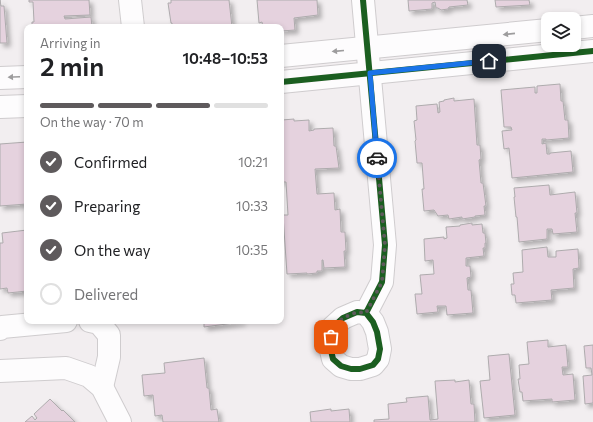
<!DOCTYPE html>
<html lang="en">
<head>
<meta charset="utf-8">
<style>
  body { margin:0; font-family:Commissioner,sans-serif; background:#f2f2f2; color:#202124; height:100vh; display:flex; flex-direction:column; font-size:15px; white-space:nowrap }
  * { box-sizing:border-box; margin:0 }
  p { font-size:13px; color:#757577 }
  .icon { flex:none; width:22px; height:22px; fill:none; stroke:currentColor; stroke-width:2; stroke-linecap:round; stroke-linejoin:round }
  .map { position:relative; flex:1; overflow:hidden }
  .panel { position:absolute; left:24px; top:24px; width:260px; height:300px; display:flex; flex-direction:column; background:#fff; border-radius:8px; box-shadow:0 2px 6px #0003 }
  .panel>* { flex:none }
  .controls { position:absolute; left:541px; top:12px; display:grid; gap:8px }
  .controls a { display:grid; place-items:center; width:40px; height:40px; border-radius:8px; background:#fff; box-shadow:0 2px 6px #0003; font-size:20px }
  .pin { position:absolute; display:grid; place-items:center; width:34px; height:34px; color:#fff; margin:-17px; border-radius:8px; box-shadow:0 2px 6px #0006 }
  .courier { position:absolute; display:grid; place-items:center; width:40px; height:40px; margin:-20px; border:3px solid #1a73e8; border-radius:50%; background:#fff; color:#222; box-shadow:0 1px 5px #0007 }
  .overview em { font-style:normal; font-weight:600 }
  .overview div { display:flex; flex-direction:column-reverse }
  .overview { display:flex; align-items:center; justify-content:space-between; height:68px; padding:0 16px }
  h1 { font-size:26px; font-weight:600; line-height:30px }
  .bar { display:grid; grid-template-columns:repeat(4,1fr); gap:6px 4px; align-content:center; height:48px; padding:0 16px }
  .bar i { height:5px; border-radius:3px; background:#e0e0e0 }
  .bar .on { background:#5e5a5c }
  .bar p { grid-column:span 4 }
  ol { padding:0 16px; list-style:none }
  li { display:flex; align-items:center; gap:12px; height:44px }
  li p { margin-inline-start:auto }
  li .icon { padding:4px; border-radius:50%; background:#5e5a5c; color:#fff; stroke-width:4 }
  li:last-child { color:#757577 }
  li i { width:22px; height:22px; border:2px solid #e0e0e0; border-radius:50% }
  .map>svg:first-child { display:block }
</style>
</head>
<body>
<div class="map">
<svg width="593" height="422" viewBox="0 0 593 422">
  <defs>
    <filter id="shadow"><feDropShadow dx="3.5" dy="3.5" stdDeviation="2" flood-color="#0004"/></filter>
  </defs>
  <rect width="100%" height="100%" fill="#f2eef0"/>
  <!-- building -->
  <g fill="#e5d2de" stroke="#aeabad" filter="url(#shadow)">
    <polygon points="0,0 1,6 4,6 7,43 0,43"/>
    <polygon points="29,0 89,0 90,15 64,16 65,19 91,17 92,27 32,27 32,22 34,22 33,2 29,2"/>
    <polygon points="171,0 229,0 232,27 172,27 172,23 171,23 168,3 171,3"/>
    <polygon points="257,0 317,0 318,15 294,18 295,30 281,31 281,27 263,27 262,22 259,23"/>
    <polygon points="408,0 467,0 468,5 449,7 448,9 441,10 438,8 436,8 435,2 432,3 432,9 409,11"/>
    <polygon points="495,0 529,0 530,5 496,7"/>
    <polygon points="560,84 561,101 563,101 565,120 568,120 569,138 546,140 546,139 542,139 542,144 546,143 547,154 550,154 550,153 571,151 573,172 512,178 509,148 504,149 502,131 512,130 511,127 504,127 501,90 535,87 535,93 537,93 537,86"/>
    <polygon points="454,98 454,101 474,99 477,145 480,145 481,159 479,160 481,183 483,183 486,206 484,206 485,215 475,216 475,217 462,219 462,217 449,219 448,215 438,216 434,210 424,211 422,189 424,189 422,163 417,163 415,141 416,140 414,121 417,120 416,106 437,104 438,113 440,112 439,102 444,101 444,100"/>
    <polygon points="294,119 294,121 309,120 309,131 314,130 314,129 333,128 334,146 336,146 339,168 315,169 317,194 334,193 335,210 340,209 341,232 345,232 346,251 344,251 345,267 324,268 323,260 322,260 322,271 317,271 317,273 307,274 307,273 287,274 283,215 288,215 286,182 281,182 281,122 282,122 282,120"/>
    <polygon points="27,142 27,204 0,206 0,144"/>
    <polygon points="549,185 550,195 575,192 577,213 575,213 577,232 553,234 552,229 547,229 547,239 519,242 517,217 516,217 514,197 515,197 514,188"/>
    <polygon points="472,223 472,225 482,224 483,233 485,233 486,243 485,243 485,248 483,248 484,256 466,258 466,266 470,266 471,277 467,278 468,290 471,290 473,313 447,315 446,306 437,306 438,312 417,314 415,294 422,294 420,275 434,274 433,260 425,261 424,239 444,237 444,239 447,238 446,227 460,226 460,225"/>
    <polygon points="27,230 27,291 8,293 7,288 0,289 0,243 3,243 2,233"/>
    <polygon points="547,247 548,257 556,257 556,251 578,249 579,268 573,269 574,288 551,290 552,300 516,303 515,295 512,295 511,284 514,284 513,273 523,272 522,250"/>
    <polygon points="204,321 242,321 242,322 204,327"/>
    <polygon points="548,340 548,347 566,345 568,367 562,367 563,375 573,374 575,400 552,402 552,399 523,401 522,392 520,392 518,379 520,379 519,365 529,364 527,342"/>
    <polygon points="593,345 593,403 585,404 583,376 592,375 591,368 586,368 584,346"/>
    <polygon points="509,354 515,415 484,418 480,381 490,380 488,356"/>
    <polygon points="204,358 207,388 209,388 211,410 217,409 219,422 163,422 162,415 155,416 153,395 144,396 142,375 165,373 164,363"/>
    <polygon points="455,380 455,382 469,380 471,404 474,404 475,422 374,422 374,420 389,419 388,404 407,402 406,398 428,396 430,420 438,419 435,381"/>
    <polygon points="50,399 62,411 63,410 75,422 25,422 32,416 35,420 37,418 34,414"/>
    <polygon points="331,409 331,411 349,409 350,422 311,422 310,412"/>
  </g>
  <g fill="none" stroke-linecap="round" stroke-linejoin="round">
    <defs>
      <g id="minor">
        <polyline points="130,0 133,27"/>
        <polyline points="363,0 385,245 382,282 366,313 373,322 377,332 380,349 378,359 373,365 360,369 351,369 341,366 333,359 330,346 332,328 343,318 357,312 366,313"/>
        <polyline points="574,28 593,26"/>
        <polyline points="281,56 548,30"/>
        <polyline points="0,78 27,77"/>
        <polyline points="281,82 593,51"/>
        <polyline points="0,107 27,106"/>
        <polyline points="90,321 99,323 109,335 109,357 102,387"/>
        <polyline points="0,329 2,327 66,321"/>
        <polyline points="0,371 66,368 89,376 102,387 120,422"/>
      </g>
    </defs>
    <!-- minor casing -->
    <use href="#minor" stroke="#cfccce" stroke-width="24"/>
    <!-- minor -->
    <use href="#minor" stroke="#fdfcfd" stroke-width="22"/>
    <defs>
      <g id="cycleway">
        <polyline points="363,0 385,245 382,282 366,313 373,322 377,332 380,349 378,359 373,365 360,369 351,369 341,366 333,359 330,346 332,328 343,318 357,312 366,313"/>
        <polyline points="281,82 593,51"/>
      </g>
    </defs>
    <!-- cycleway casing -->
    <use href="#cycleway" stroke="#fffafd" stroke-width="8"/>
    <!-- cycleway -->
    <use href="#cycleway" stroke="#1b5e20" stroke-width="6"/>
  </g>
  <!-- one-way arrows -->
  <defs><path id="oneway-solid" d="M-6-.8H1V-3.2L6.5 0L1 3.2V.8H-6Z"/></defs>
  <g fill="#9d9c9d">
    <use href="#oneway-solid" transform="translate(509 34) rotate(174)"/>
    <use href="#oneway-solid" transform="translate(338 51) rotate(175)"/>
    <use href="#oneway-solid" transform="translate(14 77) rotate(178)"/>
  </g>
  <g fill="none" stroke-linecap="round" stroke-linejoin="round">
    <!-- done -->
    <polyline stroke="#5e5a5c" stroke-width="4" stroke-dasharray="0 7.2" points="331,337 332,328 343,318 357,312 366,313 382,282 385,245 377,158"/>
    <!-- route -->
    <polyline stroke="#1a73e8" stroke-width="5" points="377,158 370,73 489,61"/>
  </g>
</svg>
<div class="controls">
<a><svg class="icon" aria-label="layers" viewBox="0 0 24 24"><path d="M12 4l9 5-9 5-9-5zM3 14l9 5 9-5"/></svg></a>
</div>
<div class="pin" style="left:331px;top:337px;background:#ea580c"><svg class="icon" aria-label="bag" viewBox="0 0 24 24"><path d="M5 8h14l-1 12H6zM9 8a3 3 0 0 1 6 0"/></svg></div>
<div class="pin" style="left:489px;top:61px;background:#1f2937"><svg class="icon" aria-label="home" viewBox="0 0 24 24"><path d="M3 11l9-7 9 7M6 9v11h12V9"/></svg></div>
<div class="courier" style="left:377px;top:158px"><svg class="icon" aria-label="car" viewBox="0 0 24 24"><path d="M5 17H2v-5l4-1 3-4h7l3 4 3 1v5h-3M9 17h6M6 11h13"/><circle cx="7" cy="17" r="2"/><circle cx="17" cy="17" r="2"/></svg></div>
<section class="panel">
<div class="overview"><div><h1>2 min</h1><p>Arriving in</p></div><em>10:48–10:53</em></div>
<div class="bar"><i class="on"></i><i class="on"></i><i class="on"></i><i></i><p>On the way · 70 m</p></div>
<ol>
<li><svg class="icon" aria-label="check" viewBox="0 0 24 24"><path d="M5 12l5 5 9-10"/></svg>Confirmed<p>10:21</p></li>
<li><svg class="icon" aria-label="check" viewBox="0 0 24 24"><path d="M5 12l5 5 9-10"/></svg>Preparing<p>10:33</p></li>
<li><svg class="icon" aria-label="check" viewBox="0 0 24 24"><path d="M5 12l5 5 9-10"/></svg>On the way<p>10:35</p></li>
<li><i></i>Delivered</li>
</ol>
</section>
</div>
</body>
</html>
